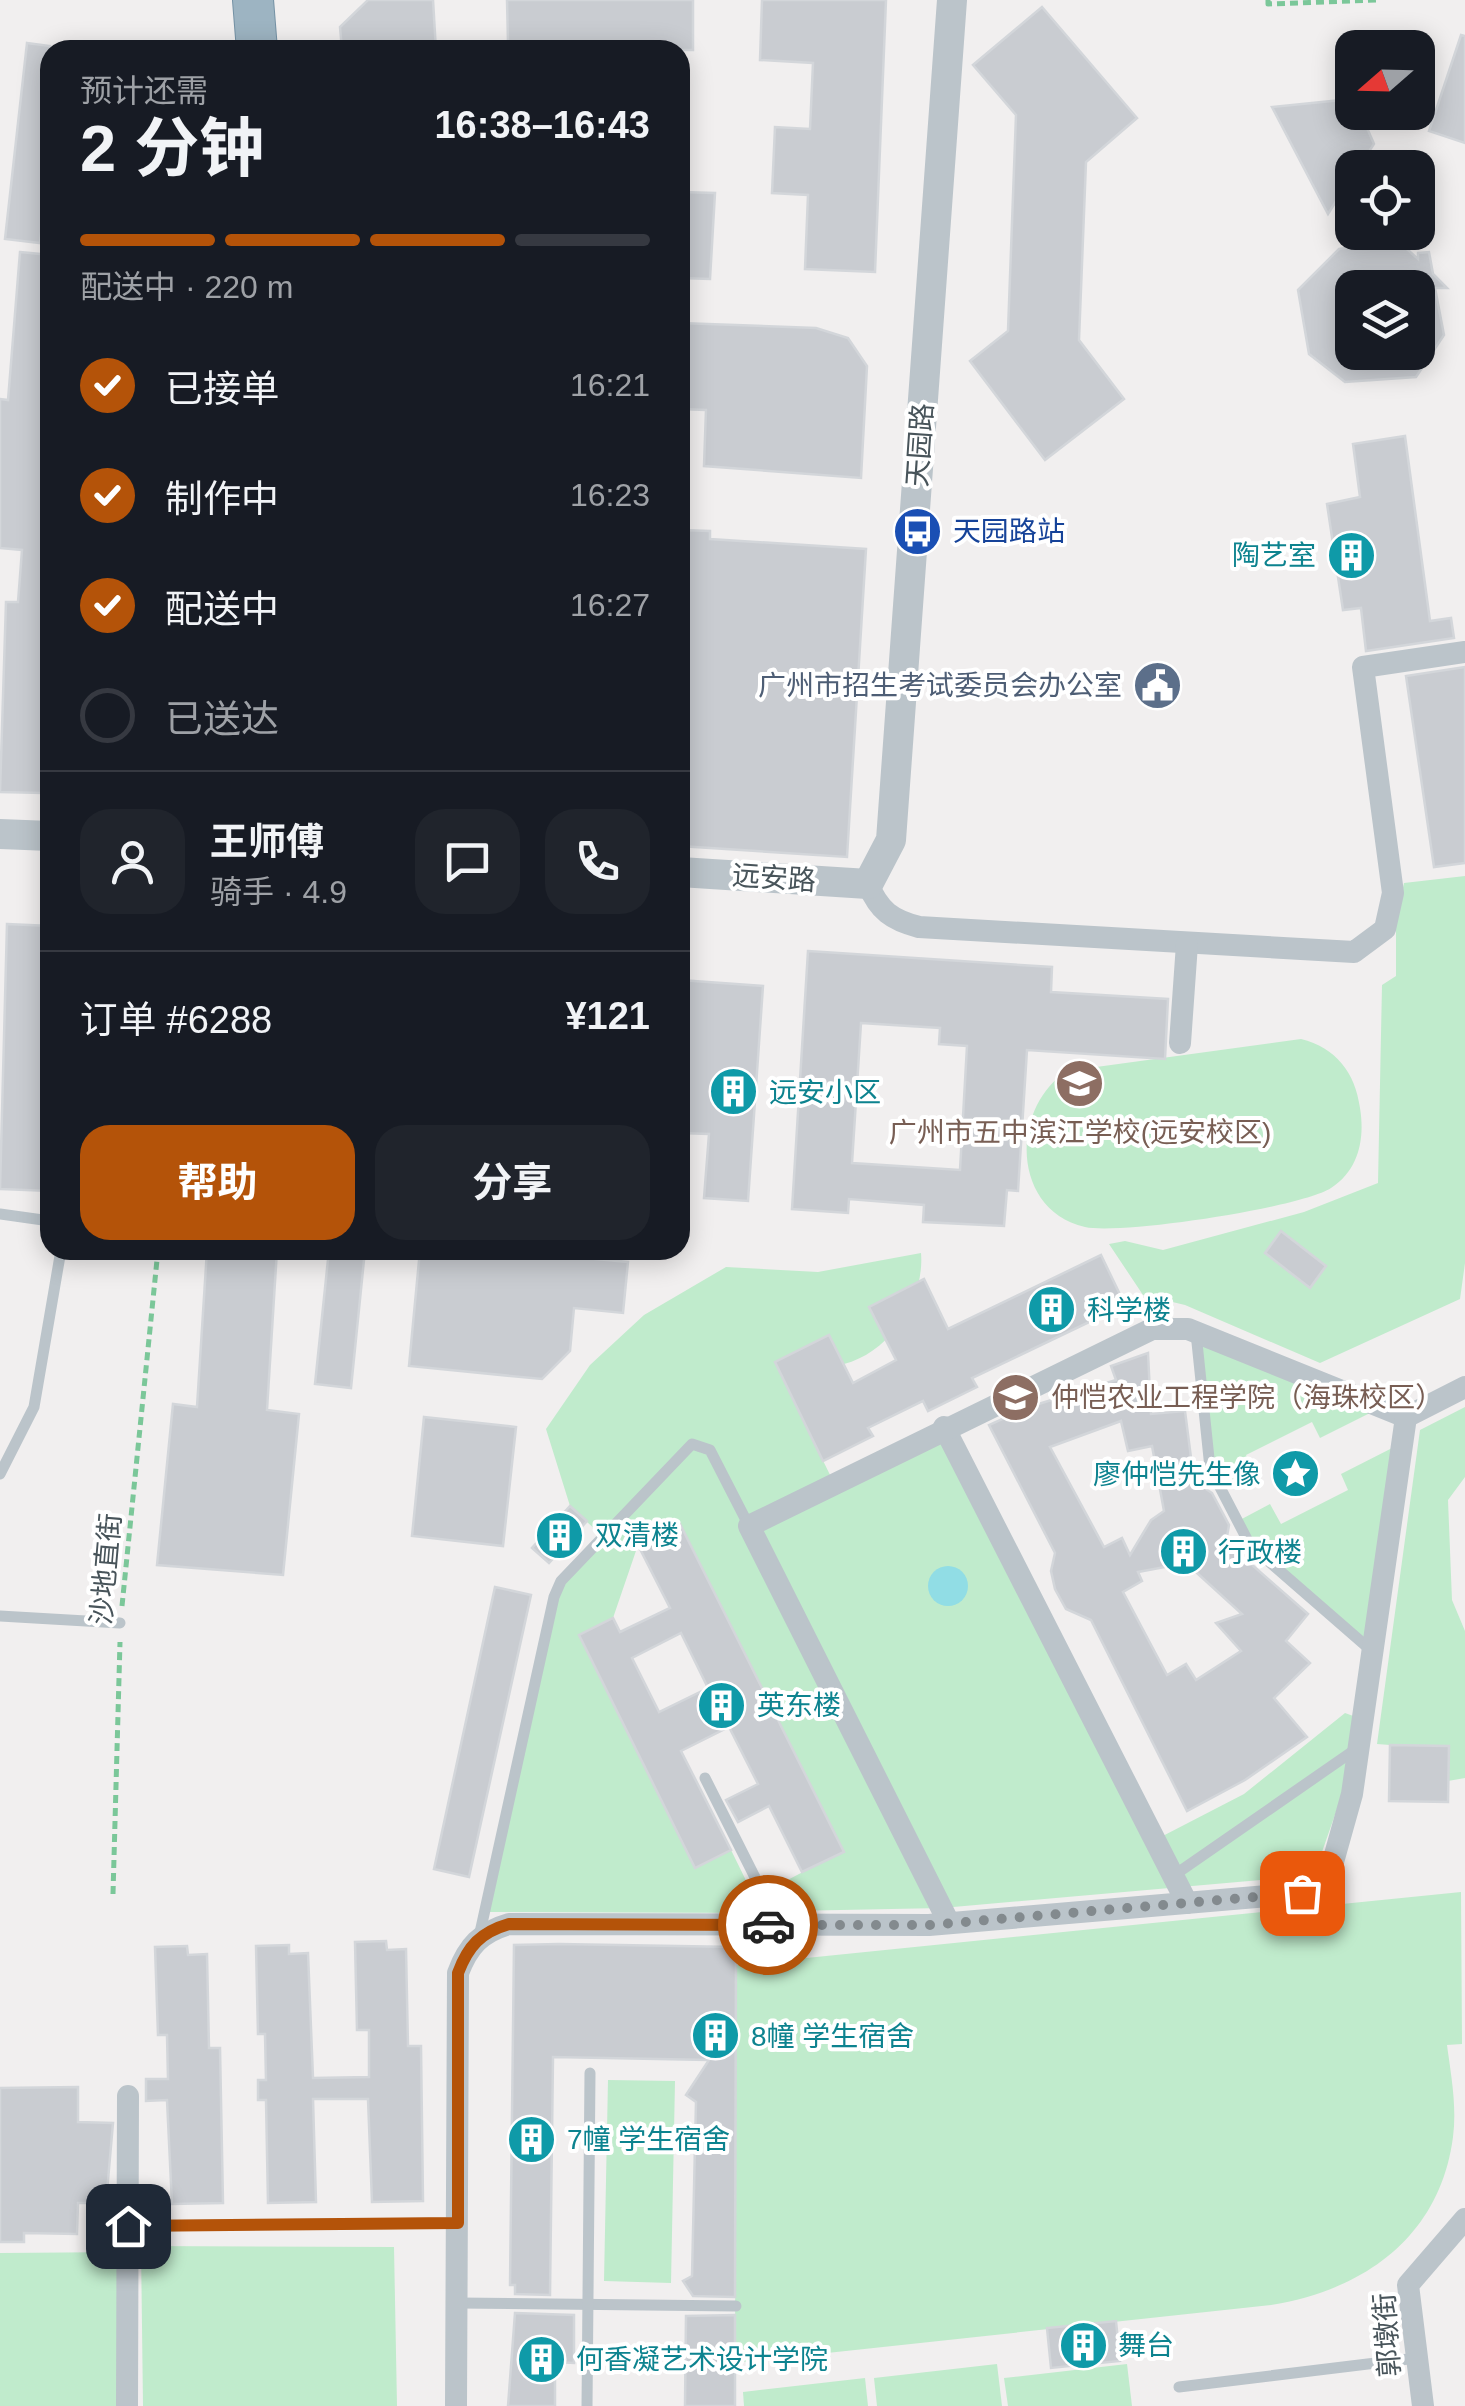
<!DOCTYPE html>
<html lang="zh">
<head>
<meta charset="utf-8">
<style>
  body { margin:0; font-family:Arial,"Noto Sans SC",sans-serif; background:#20242c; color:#f1f3f6; height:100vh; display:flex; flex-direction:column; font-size:38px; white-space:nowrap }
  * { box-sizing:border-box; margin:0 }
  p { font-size:32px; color:#9ea1a6 }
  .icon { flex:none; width:55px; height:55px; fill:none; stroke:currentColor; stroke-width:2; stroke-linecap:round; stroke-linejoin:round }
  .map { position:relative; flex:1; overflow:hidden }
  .drawer { position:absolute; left:40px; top:40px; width:650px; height:1220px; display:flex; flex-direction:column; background:#171b24; border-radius:30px; box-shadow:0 5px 25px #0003 }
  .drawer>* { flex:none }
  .needle { width:65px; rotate:250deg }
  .fabs { position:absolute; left:1335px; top:30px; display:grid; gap:20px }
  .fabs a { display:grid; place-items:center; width:100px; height:100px; border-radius:20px; background:#171b24; box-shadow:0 5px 25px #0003; font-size:50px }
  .pin { position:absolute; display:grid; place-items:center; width:85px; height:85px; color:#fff; margin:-42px; border-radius:20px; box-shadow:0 5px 15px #0006 }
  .courier { position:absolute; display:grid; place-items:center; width:100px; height:100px; margin:-50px; border:8px solid #b45309; border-radius:50%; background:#fff; color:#222; box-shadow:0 2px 12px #0007 }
  .headline em { font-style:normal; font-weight:700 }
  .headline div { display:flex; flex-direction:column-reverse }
  .headline { display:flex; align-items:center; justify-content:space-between; height:170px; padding:0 40px }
  h1 { font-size:65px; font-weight:700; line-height:75px }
  .bar { display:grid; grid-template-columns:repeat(4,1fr); gap:15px 10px; align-content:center; height:120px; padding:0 40px }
  .bar i { height:12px; border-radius:8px; background:#363941 }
  .bar .active { background:#b45309 }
  .bar p { grid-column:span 4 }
  .line { display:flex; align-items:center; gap:25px; padding:0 40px; border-top:2px solid #363941 }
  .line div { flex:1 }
  .round { display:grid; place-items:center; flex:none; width:105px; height:105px; border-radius:30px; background:#20242c }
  ol { padding:0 40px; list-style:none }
  li { display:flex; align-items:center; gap:30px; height:110px }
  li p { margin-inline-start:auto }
  li .icon { padding:10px; border-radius:50%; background:#b45309; color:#fff; stroke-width:4 }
  li:last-child { color:#9ea1a6 }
  li i { width:55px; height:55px; border:5px solid #363941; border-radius:50% }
  .cta { display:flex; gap:20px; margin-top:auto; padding:20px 40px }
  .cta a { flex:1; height:115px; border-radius:30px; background:#b45309; color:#fff; font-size:40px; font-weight:700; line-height:115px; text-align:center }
  .cta a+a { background:#20242c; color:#f1f3f6 }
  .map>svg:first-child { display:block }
</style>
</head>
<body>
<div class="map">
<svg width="1465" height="2406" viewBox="0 0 1465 2406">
  <rect width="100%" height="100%" fill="#f1efef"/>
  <!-- green -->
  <g fill="#c0ebcc">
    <polygon points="1465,876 1465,1263 1460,1299 1320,1363 1185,1305 1143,1295 1109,1244 1125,1241 1163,1250 1304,1212 1378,1183 1382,985 1396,976 1396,918 1404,883"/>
    <path d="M1301,1039C1336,1048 1355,1072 1360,1108C1365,1138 1359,1170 1331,1188C1300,1208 1120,1235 1085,1227C1011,1210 1010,1108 1067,1071Z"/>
    <path d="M921,1253C925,1298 891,1352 844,1364C823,1369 796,1361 775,1363L834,1483L944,1427L1155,1840L1244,1794L1345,1713L1356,1717L1344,1789L1316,1869L1295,1877L942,1908L790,1911L778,1885L843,1851L680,1525L638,1545L613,1618L580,1635L731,1850L762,1913L484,1912L554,1597L602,1536L570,1506L546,1429L590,1365L644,1315L726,1267L818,1272Z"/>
    <polygon points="1196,1332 1382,1407 1320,1438 1312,1422 1246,1455 1254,1473 1222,1491 1210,1468"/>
    <polygon points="1465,1407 1465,1477 1448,1500 1452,1600 1465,1631 1465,1778 1448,1781 1390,1745 1377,1744 1420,1430"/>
    <polygon points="1402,1443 1373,1652 1250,1545 1238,1521 1270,1504 1281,1524 1348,1490 1341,1474"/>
    <path d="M1461,1892L1462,2044L1447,2045C1451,2075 1457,2106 1453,2137C1440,2237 1364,2290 1271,2305L735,2363L736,1965Z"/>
    <polygon points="608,2080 675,2081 671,2283 604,2281"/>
    <polygon points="141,2246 394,2247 397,2406 143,2406"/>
    <polygon points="128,2252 127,2406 0,2406 0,2253"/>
    <polygon points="997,2364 1002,2406 877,2406 874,2378"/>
    <polygon points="1127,2364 1132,2406 1008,2406 1004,2378"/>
    <polygon points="865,2378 868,2406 744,2406 743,2392"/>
  </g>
  <!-- water -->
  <circle fill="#91dde5" cx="948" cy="1586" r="20"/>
  <!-- building -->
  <g fill="#c9ccd1" stroke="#d3d6da" stroke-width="2.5" fill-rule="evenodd">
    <polygon points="368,0 433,0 436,50 342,50 340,27"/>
    <polygon points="507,0 693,0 693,50 638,50 637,42 508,43"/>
    <polygon points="762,0 886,0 875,272 805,269 808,195 772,193 775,127 810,129 813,63 760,60"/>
    <polygon points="1042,7 1137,118 1086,162 1079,340 1124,399 1045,460 970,361 1008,331 1016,115 973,65"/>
    <polygon points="1461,35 1465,36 1465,143 1429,131"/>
    <polygon points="27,43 50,46 50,150 40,243 5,239"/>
    <polygon points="1352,99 1352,112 1360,112 1374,144 1358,168 1352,168 1352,176 1328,214 1272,107"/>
    <polygon points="680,192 715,193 710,279 680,278"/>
    <path d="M1398,241L1418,259V253L1429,252L1433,274L1447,288H1435L1444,335L1416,377L1345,382L1309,354L1298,290L1339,249ZM1352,288H1418V352H1352Z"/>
    <polygon points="20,252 50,255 50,577 42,793 0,792 6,602 18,602 22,550 0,548 0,399 8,400"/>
    <polygon points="680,323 816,328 848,338 867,366 861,478 704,466 706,410 680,409"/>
    <polygon points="1405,436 1430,621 1451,618 1454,638 1366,651 1361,608 1343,610 1327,504 1360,497 1353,444"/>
    <polygon points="680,530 710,531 710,539 866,549 847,857 680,846"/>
    <polygon points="1465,667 1465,863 1434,867 1406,676"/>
    <polygon points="7,924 50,926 50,1191 0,1189"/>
    <path d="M808,951L1052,967L1051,992L1168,999L1165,1059L1027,1050L1018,1191L1007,1190L1004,1226L923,1222L924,1205L849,1199L848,1213L792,1209ZM861,1023L940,1028L939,1044L967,1046L960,1170L852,1163Z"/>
    <polygon points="680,980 763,986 748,1201 704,1198 709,1134 680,1133"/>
    <polygon points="1281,1231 1326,1266 1310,1288 1265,1253"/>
    <polygon points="207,1250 277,1250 267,1410 299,1414 283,1575 157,1565 173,1404 197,1407"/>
    <polygon points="329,1250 365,1250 351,1388 315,1384"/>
    <polygon points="420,1250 501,1250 628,1262 623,1313 574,1308 570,1351 542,1379 409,1366"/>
    <polygon points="1101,1255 1125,1305 972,1378 977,1387 928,1411 923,1401 868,1428 873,1436 823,1461 775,1362 829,1335 853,1383 896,1360 869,1307 924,1279 948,1329"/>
    <path d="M1148,1353L1151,1414L1185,1411L1194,1481L1212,1493L1229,1525L1226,1542L1308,1614L1286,1641L1310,1663L1274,1698L1307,1737L1245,1780L1187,1811L1091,1620L1066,1609L1055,1589L1051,1571L1055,1553L989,1425L1029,1407L1116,1380L1111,1366ZM1121,1421L1128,1451L1152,1446L1164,1511L1151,1520L1130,1555L1122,1538L1104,1547L1050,1447ZM1186,1563L1242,1614L1216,1623L1241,1651L1196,1680L1186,1664L1167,1675L1123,1592L1142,1581L1138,1572Z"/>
    <polygon points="424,1417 516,1427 503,1546 412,1536"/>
    <polygon points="570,1506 587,1521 549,1563 532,1548"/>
    <path d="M680,1524L844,1852L802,1872L769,1806L738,1822L726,1800L758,1784L729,1727L681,1751L731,1850L695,1868L579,1635L613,1618L620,1632L670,1608L638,1545ZM681,1633L708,1688L659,1712L632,1658Z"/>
    <polygon points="495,1587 531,1595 469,1877 434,1869"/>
    <polygon points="1390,1745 1449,1746 1448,1802 1389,1801"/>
    <polygon points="386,1941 387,1950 406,1949 408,2046 421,2046 423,2201 372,2202 368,2099 313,2099 316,2202 268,2203 266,2100 258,2100 258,2080 266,2080 265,2034 258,2034 256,1946 289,1945 289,1954 308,1953 313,2078 369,2077 369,2030 357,2030 355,1942"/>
    <polygon points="559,1944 736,1947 735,2297 693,2296 683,2281 692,2276 696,2102 686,2095 709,2060 553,2057 550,2295 515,2294 515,2285 510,2285 514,1945"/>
    <polygon points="187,1946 188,1955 207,1954 209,2048 220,2048 223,2203 172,2204 167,2100 146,2101 146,2079 168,2079 167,2035 158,2035 155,1947"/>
    <polygon points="78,2087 78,2122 113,2123 106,2203 78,2203 77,2234 24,2233 24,2242 0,2242 0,2088"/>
    <polygon points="515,2313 574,2315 574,2363 555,2362 555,2406 508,2406"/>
    <polygon points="735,2315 735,2406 685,2406 686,2316"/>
    <polygon points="1116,2321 1120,2361 1051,2368 1047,2328"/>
  </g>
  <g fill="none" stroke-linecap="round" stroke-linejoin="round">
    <defs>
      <polyline id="trunk" points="253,0 257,50"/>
    </defs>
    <!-- trunk casing -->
    <use href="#trunk" stroke="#7592a5" stroke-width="42"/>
    <!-- path -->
    <g stroke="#7bc799" stroke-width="5" stroke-dasharray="8 5" stroke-linecap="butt">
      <polyline points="1268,0 1268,4 1378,0"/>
      <polyline points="122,1606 158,1250"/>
      <polyline points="113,1894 120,1642"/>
    </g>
    <!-- service -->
    <g stroke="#bbc4ca" stroke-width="11">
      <polyline points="0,1214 50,1221"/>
      <polyline points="1196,1333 1210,1468 1250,1545 1373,1652"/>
      <polyline points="0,1474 34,1407 61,1250"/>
      <polyline points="0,1616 120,1623"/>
      <polyline points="705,1778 779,1925"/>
      <polyline points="1173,1876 1359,1747"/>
      <polyline points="479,1937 554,1597 561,1581 692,1444 710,1450 749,1526"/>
      <polyline points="128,2226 458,2223"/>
      <polyline points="458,2303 736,2306"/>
      <polyline points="1179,2387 1417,2358"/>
      <polyline points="587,2406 590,2073"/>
    </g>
    <!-- minor -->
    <g stroke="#bbc4ca" stroke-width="22">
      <path d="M868,884C879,911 892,920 919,927L1354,952L1385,929L1393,893L1363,667L1465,652"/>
      <polyline points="1180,1043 1187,944"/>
      <polyline points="944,1427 1187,1903"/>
      <polyline points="949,1923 749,1526 1152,1329 1188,1329 1406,1417"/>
      <polyline points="127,2406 128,2096"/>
      <path d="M456,2406L458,1973C468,1946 481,1932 509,1924L929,1925L1303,1893L1319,1886L1331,1869L1352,1794L1406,1417L1465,1387"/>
      <polyline points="1423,2406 1408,2285 1465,2219"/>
    </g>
    <!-- tertiary -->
    <g stroke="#bbc4ca" stroke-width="30">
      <polyline points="0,834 50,836"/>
      <polyline points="680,872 868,884 891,840 952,0"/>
    </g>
    <!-- trunk -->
    <use href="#trunk" stroke="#9db4c2" stroke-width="40"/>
  </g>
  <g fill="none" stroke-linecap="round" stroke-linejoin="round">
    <!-- done -->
    <polyline stroke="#838a8e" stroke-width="10" stroke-dasharray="0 18" points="768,1925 930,1925 1302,1893"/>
    <!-- route -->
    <path stroke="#b45309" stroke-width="12" d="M128,2226L458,2223V1973C468,1946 481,1932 509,1924L768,1925"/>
  </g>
  <!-- icons -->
  <defs>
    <symbol id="bus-disc" viewBox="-11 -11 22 22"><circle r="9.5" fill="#1a4fb4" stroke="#fff"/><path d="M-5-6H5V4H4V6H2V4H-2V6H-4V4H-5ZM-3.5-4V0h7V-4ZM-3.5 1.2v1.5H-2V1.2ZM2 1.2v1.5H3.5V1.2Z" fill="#fff"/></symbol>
    <symbol id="building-disc" viewBox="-11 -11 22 22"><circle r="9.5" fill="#0f9aa8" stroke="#fff"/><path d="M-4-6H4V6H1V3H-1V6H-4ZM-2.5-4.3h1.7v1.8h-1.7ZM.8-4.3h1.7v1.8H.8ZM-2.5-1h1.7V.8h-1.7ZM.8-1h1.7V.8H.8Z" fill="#fff"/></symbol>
    <symbol id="civic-disc" viewBox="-11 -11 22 22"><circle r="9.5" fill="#5c6f8a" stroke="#fff"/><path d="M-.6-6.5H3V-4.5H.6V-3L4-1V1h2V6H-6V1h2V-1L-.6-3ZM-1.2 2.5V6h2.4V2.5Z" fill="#fff"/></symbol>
    <symbol id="school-disc" viewBox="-11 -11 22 22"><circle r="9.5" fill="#8d6e63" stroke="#fff"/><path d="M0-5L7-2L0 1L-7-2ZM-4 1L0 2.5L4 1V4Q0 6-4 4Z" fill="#fff"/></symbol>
    <symbol id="university-disc" viewBox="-11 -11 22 22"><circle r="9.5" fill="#8d6e63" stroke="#fff"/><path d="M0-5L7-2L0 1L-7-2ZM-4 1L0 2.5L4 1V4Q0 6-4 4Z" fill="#fff"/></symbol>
    <symbol id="sight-disc" viewBox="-11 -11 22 22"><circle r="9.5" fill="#0f9aa8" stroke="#fff"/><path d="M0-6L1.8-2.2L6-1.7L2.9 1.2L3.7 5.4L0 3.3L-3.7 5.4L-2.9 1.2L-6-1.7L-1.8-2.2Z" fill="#fff"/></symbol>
  </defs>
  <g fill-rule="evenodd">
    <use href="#bus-disc" x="890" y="504" width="55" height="55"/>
    <use href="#building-disc" x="1324" y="528" width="55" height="55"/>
    <use href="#civic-disc" x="1130" y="658" width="55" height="55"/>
    <use href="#school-disc" x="1052" y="1056" width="55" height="55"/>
    <use href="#building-disc" x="706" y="1064" width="55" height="55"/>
    <use href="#building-disc" x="1024" y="1282" width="55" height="55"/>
    <use href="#university-disc" x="988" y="1370" width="55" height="55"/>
    <use href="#sight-disc" x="1268" y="1446" width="55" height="55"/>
    <use href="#building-disc" x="532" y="1508" width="55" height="55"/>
    <use href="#building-disc" x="1156" y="1524" width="55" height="55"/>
    <use href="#building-disc" x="694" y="1678" width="55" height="55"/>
    <use href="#building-disc" x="688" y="2008" width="55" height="55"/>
    <use href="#building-disc" x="504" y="2112" width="55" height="55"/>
    <use href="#building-disc" x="1056" y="2318" width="55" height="55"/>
    <use href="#building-disc" x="514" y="2332" width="55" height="55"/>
  </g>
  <g text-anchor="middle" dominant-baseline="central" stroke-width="8" stroke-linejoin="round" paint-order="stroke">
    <!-- street labels -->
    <g font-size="28" fill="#48545a" stroke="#fff">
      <text transform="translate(920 445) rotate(-86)">天园路</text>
      <text transform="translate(774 878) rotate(4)">远安路</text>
      <text transform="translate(106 1569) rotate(-85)">沙地直街</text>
      <text transform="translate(1387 2335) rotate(-94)">郭墩街</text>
    </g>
    <!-- transit labels -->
    <g font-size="28" fill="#164399" stroke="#fff" text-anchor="start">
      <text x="953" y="531">天园路站</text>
    </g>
    <!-- culture labels -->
    <g font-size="28" fill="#0d838f" stroke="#fff" text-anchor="start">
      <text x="1316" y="555" text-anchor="end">陶艺室</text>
      <text x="769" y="1092">远安小区</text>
      <text x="1087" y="1310">科学楼</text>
      <text x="1261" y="1474" text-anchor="end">廖仲恺先生像</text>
      <text x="595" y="1535">双清楼</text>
      <text x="1218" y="1552">行政楼</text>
      <text x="757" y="1705">英东楼</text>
      <text x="751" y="2036">8幢 学生宿舍</text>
      <text x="567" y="2139">7幢 学生宿舍</text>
      <text x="1118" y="2345">舞台</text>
      <text x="576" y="2359">何香凝艺术设计学院</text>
    </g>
    <!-- service labels -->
    <g font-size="28" fill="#4e5e75" stroke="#fff" text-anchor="end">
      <text x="1122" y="685">广州市招生考试委员会办公室</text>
    </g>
    <!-- education labels -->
    <g font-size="28" fill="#785e54" stroke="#fff">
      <text x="1080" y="1132">广州市五中滨江学校(远安校区)</text>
      <text x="1051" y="1397" text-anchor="start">仲恺农业工程学院（海珠校区）</text>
    </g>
  </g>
</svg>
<div class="fabs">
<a><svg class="needle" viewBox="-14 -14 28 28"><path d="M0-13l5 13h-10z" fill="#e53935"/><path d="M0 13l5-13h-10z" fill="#9ea1a6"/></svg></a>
<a><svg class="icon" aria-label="locate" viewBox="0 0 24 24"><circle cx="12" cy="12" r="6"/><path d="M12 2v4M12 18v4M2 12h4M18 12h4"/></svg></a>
<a><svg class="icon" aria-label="layers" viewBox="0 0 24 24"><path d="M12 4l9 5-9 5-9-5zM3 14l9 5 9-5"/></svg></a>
</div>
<div class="pin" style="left:1302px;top:1893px;background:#ea580c"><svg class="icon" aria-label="bag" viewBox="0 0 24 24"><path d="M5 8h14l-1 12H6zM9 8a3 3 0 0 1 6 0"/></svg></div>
<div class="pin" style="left:128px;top:2226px;background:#1f2937"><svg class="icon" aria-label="home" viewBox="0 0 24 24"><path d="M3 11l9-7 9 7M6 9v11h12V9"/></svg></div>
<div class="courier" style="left:768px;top:1925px"><svg class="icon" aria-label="car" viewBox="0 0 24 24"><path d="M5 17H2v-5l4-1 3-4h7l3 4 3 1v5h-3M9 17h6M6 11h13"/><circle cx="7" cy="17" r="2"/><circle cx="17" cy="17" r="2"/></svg></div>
<section class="drawer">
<div class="headline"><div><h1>2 分钟</h1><p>预计还需</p></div><em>16:38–16:43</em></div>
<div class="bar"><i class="active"></i><i class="active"></i><i class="active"></i><i></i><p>配送中 · 220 m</p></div>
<ol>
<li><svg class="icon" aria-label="check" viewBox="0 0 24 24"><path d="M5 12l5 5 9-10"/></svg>已接单<p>16:21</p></li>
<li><svg class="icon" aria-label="check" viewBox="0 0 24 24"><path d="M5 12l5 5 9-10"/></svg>制作中<p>16:23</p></li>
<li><svg class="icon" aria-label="check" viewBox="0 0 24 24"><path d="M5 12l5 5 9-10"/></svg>配送中<p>16:27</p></li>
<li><i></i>已送达</li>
</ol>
<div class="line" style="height:180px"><a class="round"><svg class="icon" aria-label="person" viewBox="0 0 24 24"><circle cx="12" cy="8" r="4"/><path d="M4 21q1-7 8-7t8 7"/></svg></a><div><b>王师傅</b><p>骑手 · 4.9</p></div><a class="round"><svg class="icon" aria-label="chat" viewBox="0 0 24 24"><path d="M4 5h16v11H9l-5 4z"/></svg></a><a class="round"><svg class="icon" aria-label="phone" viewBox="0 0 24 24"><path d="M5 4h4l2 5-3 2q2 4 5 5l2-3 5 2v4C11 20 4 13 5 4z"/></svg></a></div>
<div class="line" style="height:130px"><div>订单 #6288</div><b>¥121</b></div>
<div class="cta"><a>帮助</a><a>分享</a></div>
</section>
</div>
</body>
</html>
